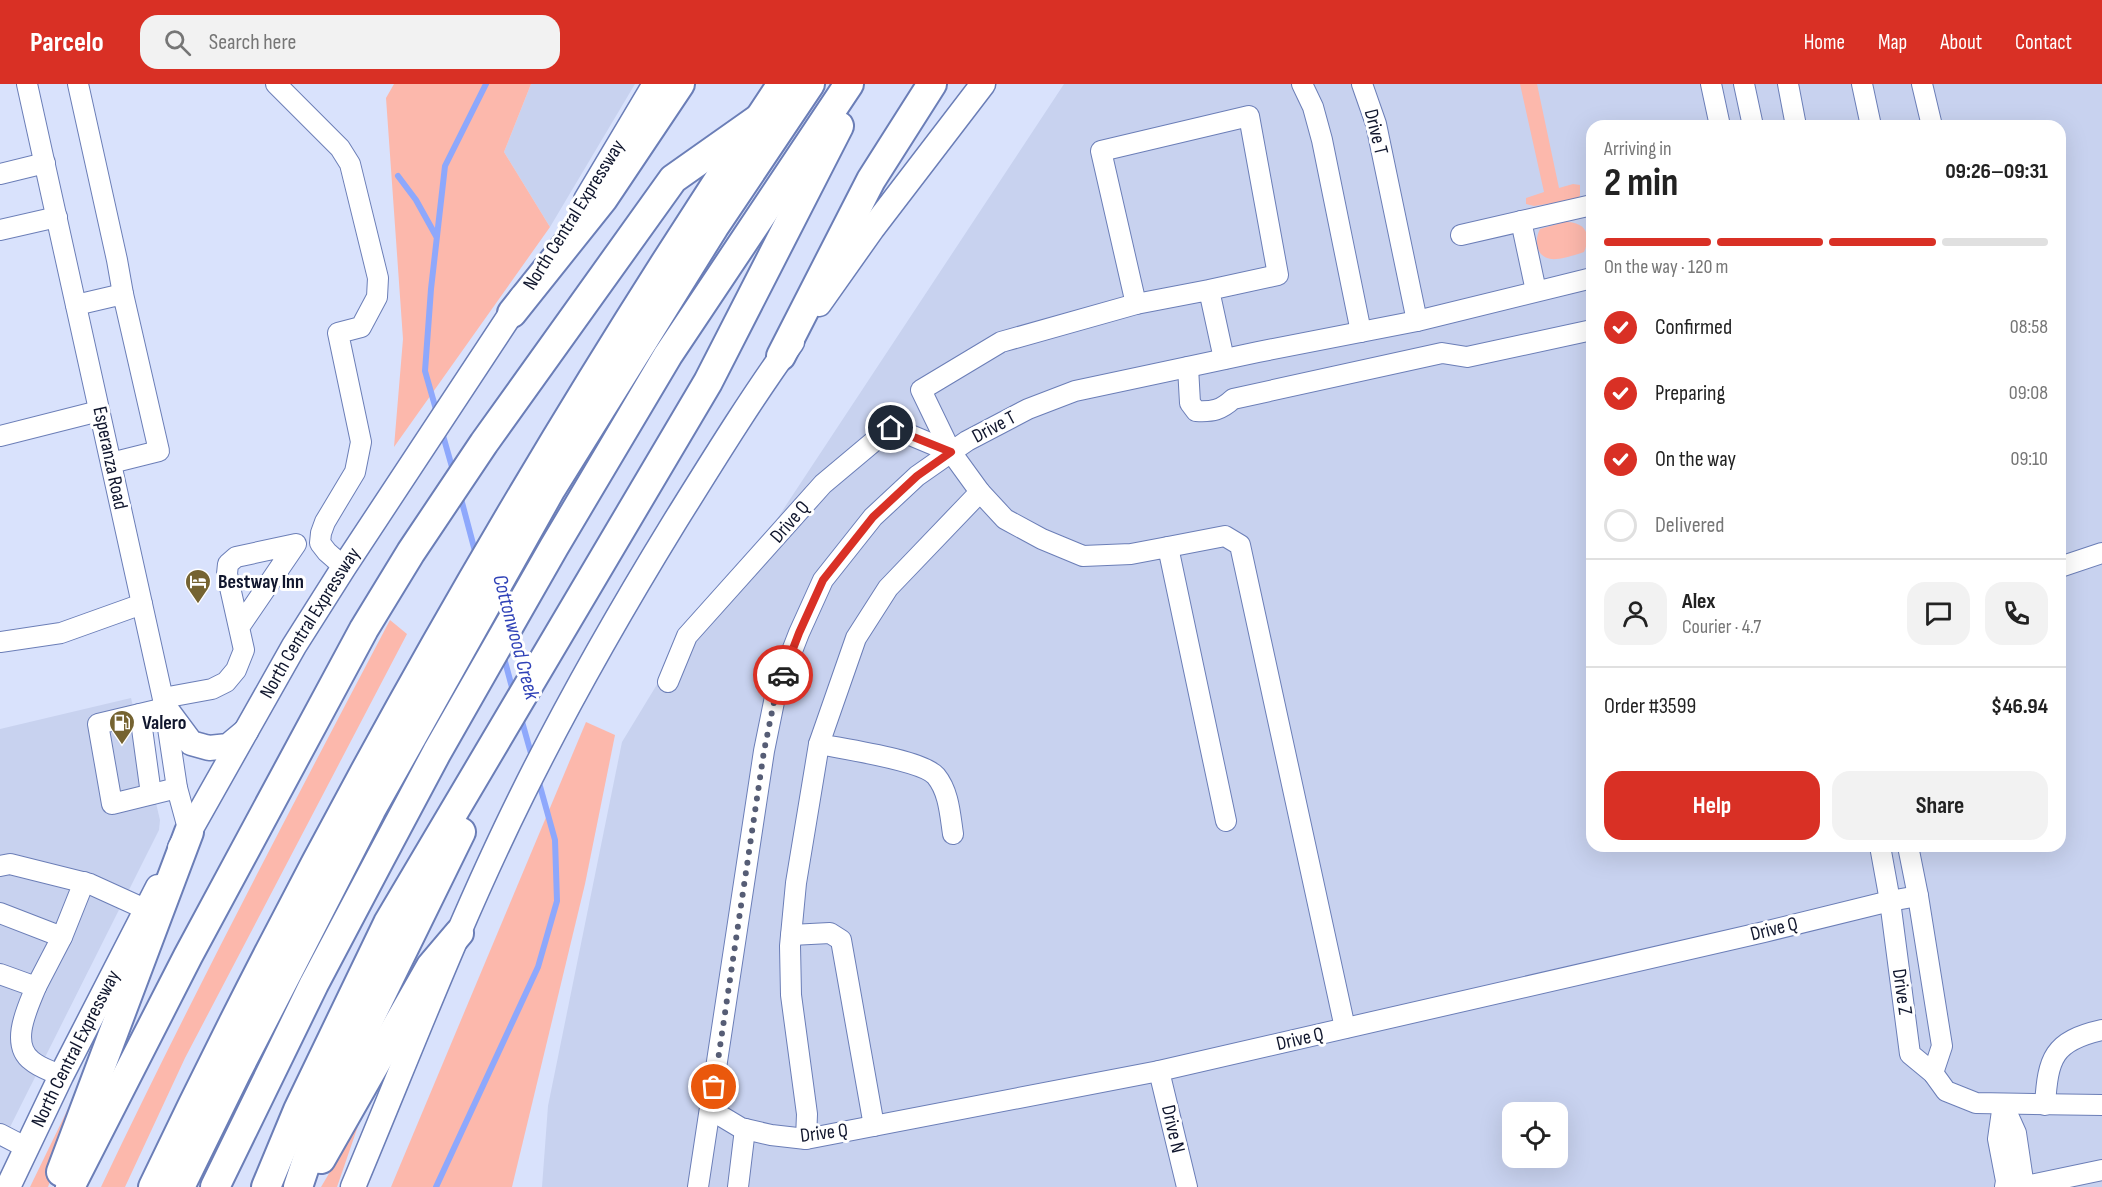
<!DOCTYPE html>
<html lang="en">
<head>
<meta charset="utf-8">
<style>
  body { margin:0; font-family:"Sofia Sans Condensed",sans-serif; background:#f2f2f2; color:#222; height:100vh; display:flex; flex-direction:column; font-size:22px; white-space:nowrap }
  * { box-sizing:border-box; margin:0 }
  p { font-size:20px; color:#767676 }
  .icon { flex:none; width:33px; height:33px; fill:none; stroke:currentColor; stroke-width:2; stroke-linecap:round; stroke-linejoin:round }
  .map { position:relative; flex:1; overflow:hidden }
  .details { position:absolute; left:1586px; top:36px; width:480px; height:732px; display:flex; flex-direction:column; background:#fff; border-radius:18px; box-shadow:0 6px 24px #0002 }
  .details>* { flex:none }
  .controls { position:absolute; left:1502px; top:1018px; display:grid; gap:12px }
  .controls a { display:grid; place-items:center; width:66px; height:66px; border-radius:12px; background:#fff; box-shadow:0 6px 24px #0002; font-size:30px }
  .pin { position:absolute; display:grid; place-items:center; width:51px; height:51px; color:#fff; margin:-26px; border:3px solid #fff; border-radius:50%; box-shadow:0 2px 6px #0007 }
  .courier { position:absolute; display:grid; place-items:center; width:60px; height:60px; margin:-30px; border:4px solid #d93025; border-radius:50%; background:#fff; color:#222; box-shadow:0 2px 8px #0007 }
  .overview em { font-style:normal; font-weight:700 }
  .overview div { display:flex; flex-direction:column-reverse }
  .overview { display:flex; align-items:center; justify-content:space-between; height:102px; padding:0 18px }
  h1 { font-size:39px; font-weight:700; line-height:45px }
  .bar { display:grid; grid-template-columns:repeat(4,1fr); gap:9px 6px; align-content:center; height:72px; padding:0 18px }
  .bar i { height:8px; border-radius:4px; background:#e0e0e0 }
  .bar .current { background:#d93025 }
  .bar p { grid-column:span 4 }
  .line { display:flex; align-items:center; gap:15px; padding:0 18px; border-top:2px solid #e0e0e0 }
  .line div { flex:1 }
  .round { display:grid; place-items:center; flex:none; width:63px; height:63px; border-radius:18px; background:#f2f2f2 }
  ol { padding:0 18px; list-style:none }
  li { display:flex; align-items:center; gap:18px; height:66px }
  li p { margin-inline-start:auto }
  li .icon { padding:6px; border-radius:50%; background:#d93025; color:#fff; stroke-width:4 }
  li:last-child { color:#767676 }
  li i { width:33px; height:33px; border:3px solid #e0e0e0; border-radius:50% }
  .primary-button { display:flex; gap:12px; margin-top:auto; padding:12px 18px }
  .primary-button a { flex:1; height:69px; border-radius:18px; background:#d93025; color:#fff; font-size:24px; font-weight:700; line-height:69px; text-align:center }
  .primary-button a+a { background:#f2f2f2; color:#222 }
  header { display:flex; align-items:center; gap:36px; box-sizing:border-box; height:84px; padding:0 30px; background:#d93025; color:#fff }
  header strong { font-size:28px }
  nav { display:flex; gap:33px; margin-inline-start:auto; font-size:21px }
  .search { width:420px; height:54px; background:#f2f2f2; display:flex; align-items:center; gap:15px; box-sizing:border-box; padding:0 21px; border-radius:18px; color:#767676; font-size:22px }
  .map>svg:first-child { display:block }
</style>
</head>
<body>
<header>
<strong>Parcelo</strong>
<div class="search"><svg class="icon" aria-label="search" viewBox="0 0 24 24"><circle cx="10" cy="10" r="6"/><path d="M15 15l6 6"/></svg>Search here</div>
<nav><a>Home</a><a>Map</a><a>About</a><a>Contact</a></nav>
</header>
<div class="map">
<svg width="2102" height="1103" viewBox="0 0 2102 1103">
  <rect width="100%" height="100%" fill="#d9e2fc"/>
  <!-- built -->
  <g fill="#c8d2ef" fill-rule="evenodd">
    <polygon points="531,0 635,0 550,143 504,68"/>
    <path d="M1064,0H2102V1103H542L548,1022L622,658L684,556L769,447ZM1592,42H2060V762H1592ZM1512,1029H1557V1074H1512Z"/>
    <polygon points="131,614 160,736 159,746 0,1063 0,645"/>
  </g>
  <!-- green -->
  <g fill="#fcb8ac">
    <polygon points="394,0 531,0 504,68 550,143 394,363 403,255 386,14"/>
    <polygon points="1520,0 1537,0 1559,104 1573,100 1580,101 1580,112 1574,116 1534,122 1526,120 1526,114 1544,108"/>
    <path d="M1564,138C1585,137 1592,150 1584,168C1575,171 1560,176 1551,175C1536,173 1534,156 1540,145Z"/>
    <path d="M390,536L407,550L185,974L125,1103H101C192,912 291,724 390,536Z"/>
    <polygon points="586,638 615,651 585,800 512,1103 391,1103"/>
    <polygon points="82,996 86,997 48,1103 30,1103"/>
    <polygon points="359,1039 337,1103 321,1103"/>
  </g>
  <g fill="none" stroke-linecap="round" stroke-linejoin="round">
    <!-- stream -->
    <g stroke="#8ea8fc" stroke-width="6">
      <polyline points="398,92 416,116 436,152"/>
      <polyline points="437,329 425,287 431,205 445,82 486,0"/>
      <polyline points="442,348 454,390"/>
      <polyline points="460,411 476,471"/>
      <polyline points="503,570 513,607"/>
      <polyline points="521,634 532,673"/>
      <polyline points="436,1103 538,883 557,817 555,756 538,695"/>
    </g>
    <defs>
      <g id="minor">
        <polyline points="27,0 165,624 177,704 189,748"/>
        <polyline points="78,0 117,176 123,210"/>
        <polyline points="276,0 340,64 350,80 378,194 377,213 361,243 338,249 361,358 355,388 325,438 321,449 320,459 327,468 344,483"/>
        <polyline points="1302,0 1313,23 1322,56 1361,248"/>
        <polyline points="1362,0 1376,40 1417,237"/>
        <polyline points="1711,0 1720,42"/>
        <polyline points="1744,0 1753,42"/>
        <polyline points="1788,0 1796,42"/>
        <polyline points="1862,0 1871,42"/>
        <polyline points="1922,0 1932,42"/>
        <polyline points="0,90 45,79"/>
        <polyline points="1521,137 1536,207"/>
        <polyline points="0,146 57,133"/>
        <polyline points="1461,151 1592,121"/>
        <polyline points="1209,206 1136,220 1101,67 1249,32 1278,191 1209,206 1224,275"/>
        <polyline points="76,221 123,210 159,367 111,379"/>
        <path d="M1188,283L1190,319L1196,327C1213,328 1221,326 1233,315L1442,269L1467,273L1592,246"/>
        <polyline points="0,352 99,327"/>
        <polyline points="980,408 1005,435 1042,455 1083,472 1131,470 1168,463 1226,737"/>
        <polyline points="1168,463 1225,452 1240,461 1345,944"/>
        <polyline points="2060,483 2102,469"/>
        <polyline points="0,558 61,549 142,520"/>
        <polyline points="668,598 687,552 823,400 891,343 951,368"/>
        <polyline points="163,614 212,605 226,598 236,586 244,566 227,490 228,480 236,473 296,460 240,542"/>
        <polyline points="165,624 98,640 112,720 177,704"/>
        <polyline points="140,630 151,710"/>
        <path d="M819,660C843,665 922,676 936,692C949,708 950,730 953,750"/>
        <polyline points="1880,762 1890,817 1910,970 1933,989 1946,1007 1976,1019 2102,1021"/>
        <polyline points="1908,762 1918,812 1942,962 1933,989"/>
        <polyline points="0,782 10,780 90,800 145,825"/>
        <polyline points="0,829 62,853 84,798"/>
        <polyline points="791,851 830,849 841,856 874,1042"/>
        <path d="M0,890L36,903C28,923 9,960 32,977C40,984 52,987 61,992"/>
        <polyline points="36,903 62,853"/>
        <polyline points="1159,987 1187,1103"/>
        <path d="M2045,1021C2048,974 2053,957 2102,946"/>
        <polyline points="711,1026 741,1044 771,1051 806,1055 1159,987 1764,848 1890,817 1918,812"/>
        <polyline points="0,1050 27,1064"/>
        <polyline points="806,1055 807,1030 791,911 790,862 796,799 819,660 856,554 888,504 980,408 951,368 921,306 1001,258 1136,220"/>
        <polyline points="698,1103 764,667 776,608 799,549 823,496 873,433 917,392 967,357 1028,325 1075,307 1258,268 1417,237 1592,194"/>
        <polyline points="738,1103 745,1045"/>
        <polyline points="2005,1103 2006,1097 1998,1055 2003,1020 2016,1049 2024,1103"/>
        <polyline points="2021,1103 2102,1086"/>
      </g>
      <g id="major">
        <polyline points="586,116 655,0"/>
        <polyline points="819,220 872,145 983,0"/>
        <polyline points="165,624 191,659 209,664 228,662 246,647"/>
        <path id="s1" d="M180,764L294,562L344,483L522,213"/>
        <path id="s2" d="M8,1103L61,992L158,803"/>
        <path d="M353,1103C408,972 459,838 522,711C568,618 620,527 674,439C712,378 750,316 792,258"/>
      </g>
      <g id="highway">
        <polyline points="512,229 603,115 680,0"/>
        <polyline points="781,272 871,96 932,0"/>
        <polyline points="321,1075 431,882 459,849"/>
        <polyline points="61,1088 189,748"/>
        <polyline points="70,1103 188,872 364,545 411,468 484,359 673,95 758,35"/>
        <path d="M153,1103C335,720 546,352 782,0"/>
        <polyline points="180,1103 236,989 371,726 551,405 714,143 810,0"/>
        <polyline points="215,1103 314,900 380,775 437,668 554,463 668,271 849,0"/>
        <polyline points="266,1103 298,1026 388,839 708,298 839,42"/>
        <polyline points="298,1103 316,1049 327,1021 461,748"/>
      </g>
    </defs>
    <!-- minor casing -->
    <use href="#minor" stroke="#6b7eb7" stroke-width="22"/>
    <!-- major casing -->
    <use href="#major" stroke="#6b7eb7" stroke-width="27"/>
    <!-- highway casing -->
    <use href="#highway" stroke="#6b7eb7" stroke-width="32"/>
    <!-- minor -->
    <use href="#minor" stroke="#fff" stroke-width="20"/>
    <!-- major -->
    <use href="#major" stroke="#fff" stroke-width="24"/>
    <!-- highway -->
    <use href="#highway" stroke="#fff" stroke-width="28"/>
  </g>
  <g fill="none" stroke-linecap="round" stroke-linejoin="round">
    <!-- done -->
    <polyline stroke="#565d75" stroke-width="6" stroke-dasharray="0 10.8" points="714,1003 764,667 776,608 783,591"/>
    <!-- route -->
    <polyline stroke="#d93025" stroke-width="8" points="783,591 799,549 823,496 873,433 917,392 951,368 891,344"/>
  </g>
  <!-- icons -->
  <defs>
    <symbol id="hotel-pin" viewBox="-11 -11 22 30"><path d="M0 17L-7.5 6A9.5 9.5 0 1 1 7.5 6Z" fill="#756331" stroke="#fff"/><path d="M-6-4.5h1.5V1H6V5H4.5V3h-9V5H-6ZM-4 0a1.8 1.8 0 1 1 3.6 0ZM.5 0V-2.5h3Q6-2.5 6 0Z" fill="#fff"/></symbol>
    <symbol id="fuel-pin" viewBox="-11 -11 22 30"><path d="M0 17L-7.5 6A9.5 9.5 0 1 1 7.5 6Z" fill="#756331" stroke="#fff"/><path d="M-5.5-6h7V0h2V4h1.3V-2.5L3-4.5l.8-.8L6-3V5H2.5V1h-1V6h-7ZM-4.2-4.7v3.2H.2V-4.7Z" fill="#fff"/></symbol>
  </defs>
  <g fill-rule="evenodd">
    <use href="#hotel-pin" x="183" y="483" width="30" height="40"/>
    <use href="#fuel-pin" x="107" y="624" width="30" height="40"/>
  </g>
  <g text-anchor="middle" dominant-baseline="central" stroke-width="6" stroke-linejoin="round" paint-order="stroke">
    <!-- street labels -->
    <g font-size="20" fill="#10162d" stroke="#fff">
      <text transform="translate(1376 48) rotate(76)">Drive T</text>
      <text transform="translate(574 131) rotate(-58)">North Central Expressway</text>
      <text transform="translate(994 343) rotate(-28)">Drive T</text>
      <text transform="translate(110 374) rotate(78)">Esperanza Road</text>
      <text transform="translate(790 438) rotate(-49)">Drive Q</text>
      <text stroke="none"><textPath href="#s1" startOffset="260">North Central Expressway</textPath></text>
      <text transform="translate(1774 845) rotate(-14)">Drive Q</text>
      <text transform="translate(1902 908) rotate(82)">Drive Z</text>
      <text transform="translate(1300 955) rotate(-13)">Drive Q</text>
      <text stroke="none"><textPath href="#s2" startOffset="154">North Central Expressway</textPath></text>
      <text transform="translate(1173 1045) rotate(77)">Drive N</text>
      <text transform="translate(824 1049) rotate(-7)">Drive Q</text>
    </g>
    <!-- poi labels -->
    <g font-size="20" font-weight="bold" fill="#10162d" stroke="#fff" text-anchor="start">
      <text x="218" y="498">Bestway Inn</text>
      <text x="142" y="639">Valero</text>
    </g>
    <!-- water labels -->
    <g font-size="21" font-style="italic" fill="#2f41b7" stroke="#fff">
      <text transform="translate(516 553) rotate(75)">Cottonwood Creek</text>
    </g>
  </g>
</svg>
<div class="controls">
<a><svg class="icon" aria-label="locate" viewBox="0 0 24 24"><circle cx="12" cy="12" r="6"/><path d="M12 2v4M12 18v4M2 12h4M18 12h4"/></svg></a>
</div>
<div class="pin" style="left:714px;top:1003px;background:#ea580c"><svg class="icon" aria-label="bag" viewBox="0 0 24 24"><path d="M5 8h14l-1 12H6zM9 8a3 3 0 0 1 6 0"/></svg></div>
<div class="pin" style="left:891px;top:344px;background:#1f2937"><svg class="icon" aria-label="home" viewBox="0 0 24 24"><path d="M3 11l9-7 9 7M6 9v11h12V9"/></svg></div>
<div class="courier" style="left:783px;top:591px"><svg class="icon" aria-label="car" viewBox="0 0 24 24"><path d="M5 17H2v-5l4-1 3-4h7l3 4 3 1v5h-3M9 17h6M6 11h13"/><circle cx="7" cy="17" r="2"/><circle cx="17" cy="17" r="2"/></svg></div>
<section class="details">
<div class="overview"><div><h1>2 min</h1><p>Arriving in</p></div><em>09:26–09:31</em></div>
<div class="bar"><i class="current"></i><i class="current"></i><i class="current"></i><i></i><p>On the way · 120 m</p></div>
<ol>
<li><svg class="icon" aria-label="check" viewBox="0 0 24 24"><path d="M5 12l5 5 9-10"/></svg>Confirmed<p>08:58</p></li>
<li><svg class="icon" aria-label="check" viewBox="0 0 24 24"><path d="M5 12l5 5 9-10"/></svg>Preparing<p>09:08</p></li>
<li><svg class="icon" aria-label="check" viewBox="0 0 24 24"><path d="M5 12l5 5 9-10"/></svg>On the way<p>09:10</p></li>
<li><i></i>Delivered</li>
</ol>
<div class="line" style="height:108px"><a class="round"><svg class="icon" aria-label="person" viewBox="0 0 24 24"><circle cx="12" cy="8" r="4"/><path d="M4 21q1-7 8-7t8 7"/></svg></a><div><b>Alex</b><p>Courier · 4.7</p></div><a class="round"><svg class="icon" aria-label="chat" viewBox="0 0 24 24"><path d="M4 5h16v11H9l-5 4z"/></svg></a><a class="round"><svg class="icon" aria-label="phone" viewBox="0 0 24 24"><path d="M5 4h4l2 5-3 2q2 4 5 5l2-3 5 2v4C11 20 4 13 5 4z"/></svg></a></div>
<div class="line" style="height:78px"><div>Order #3599</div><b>$46.94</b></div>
<div class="primary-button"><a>Help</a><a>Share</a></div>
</section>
</div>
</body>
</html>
